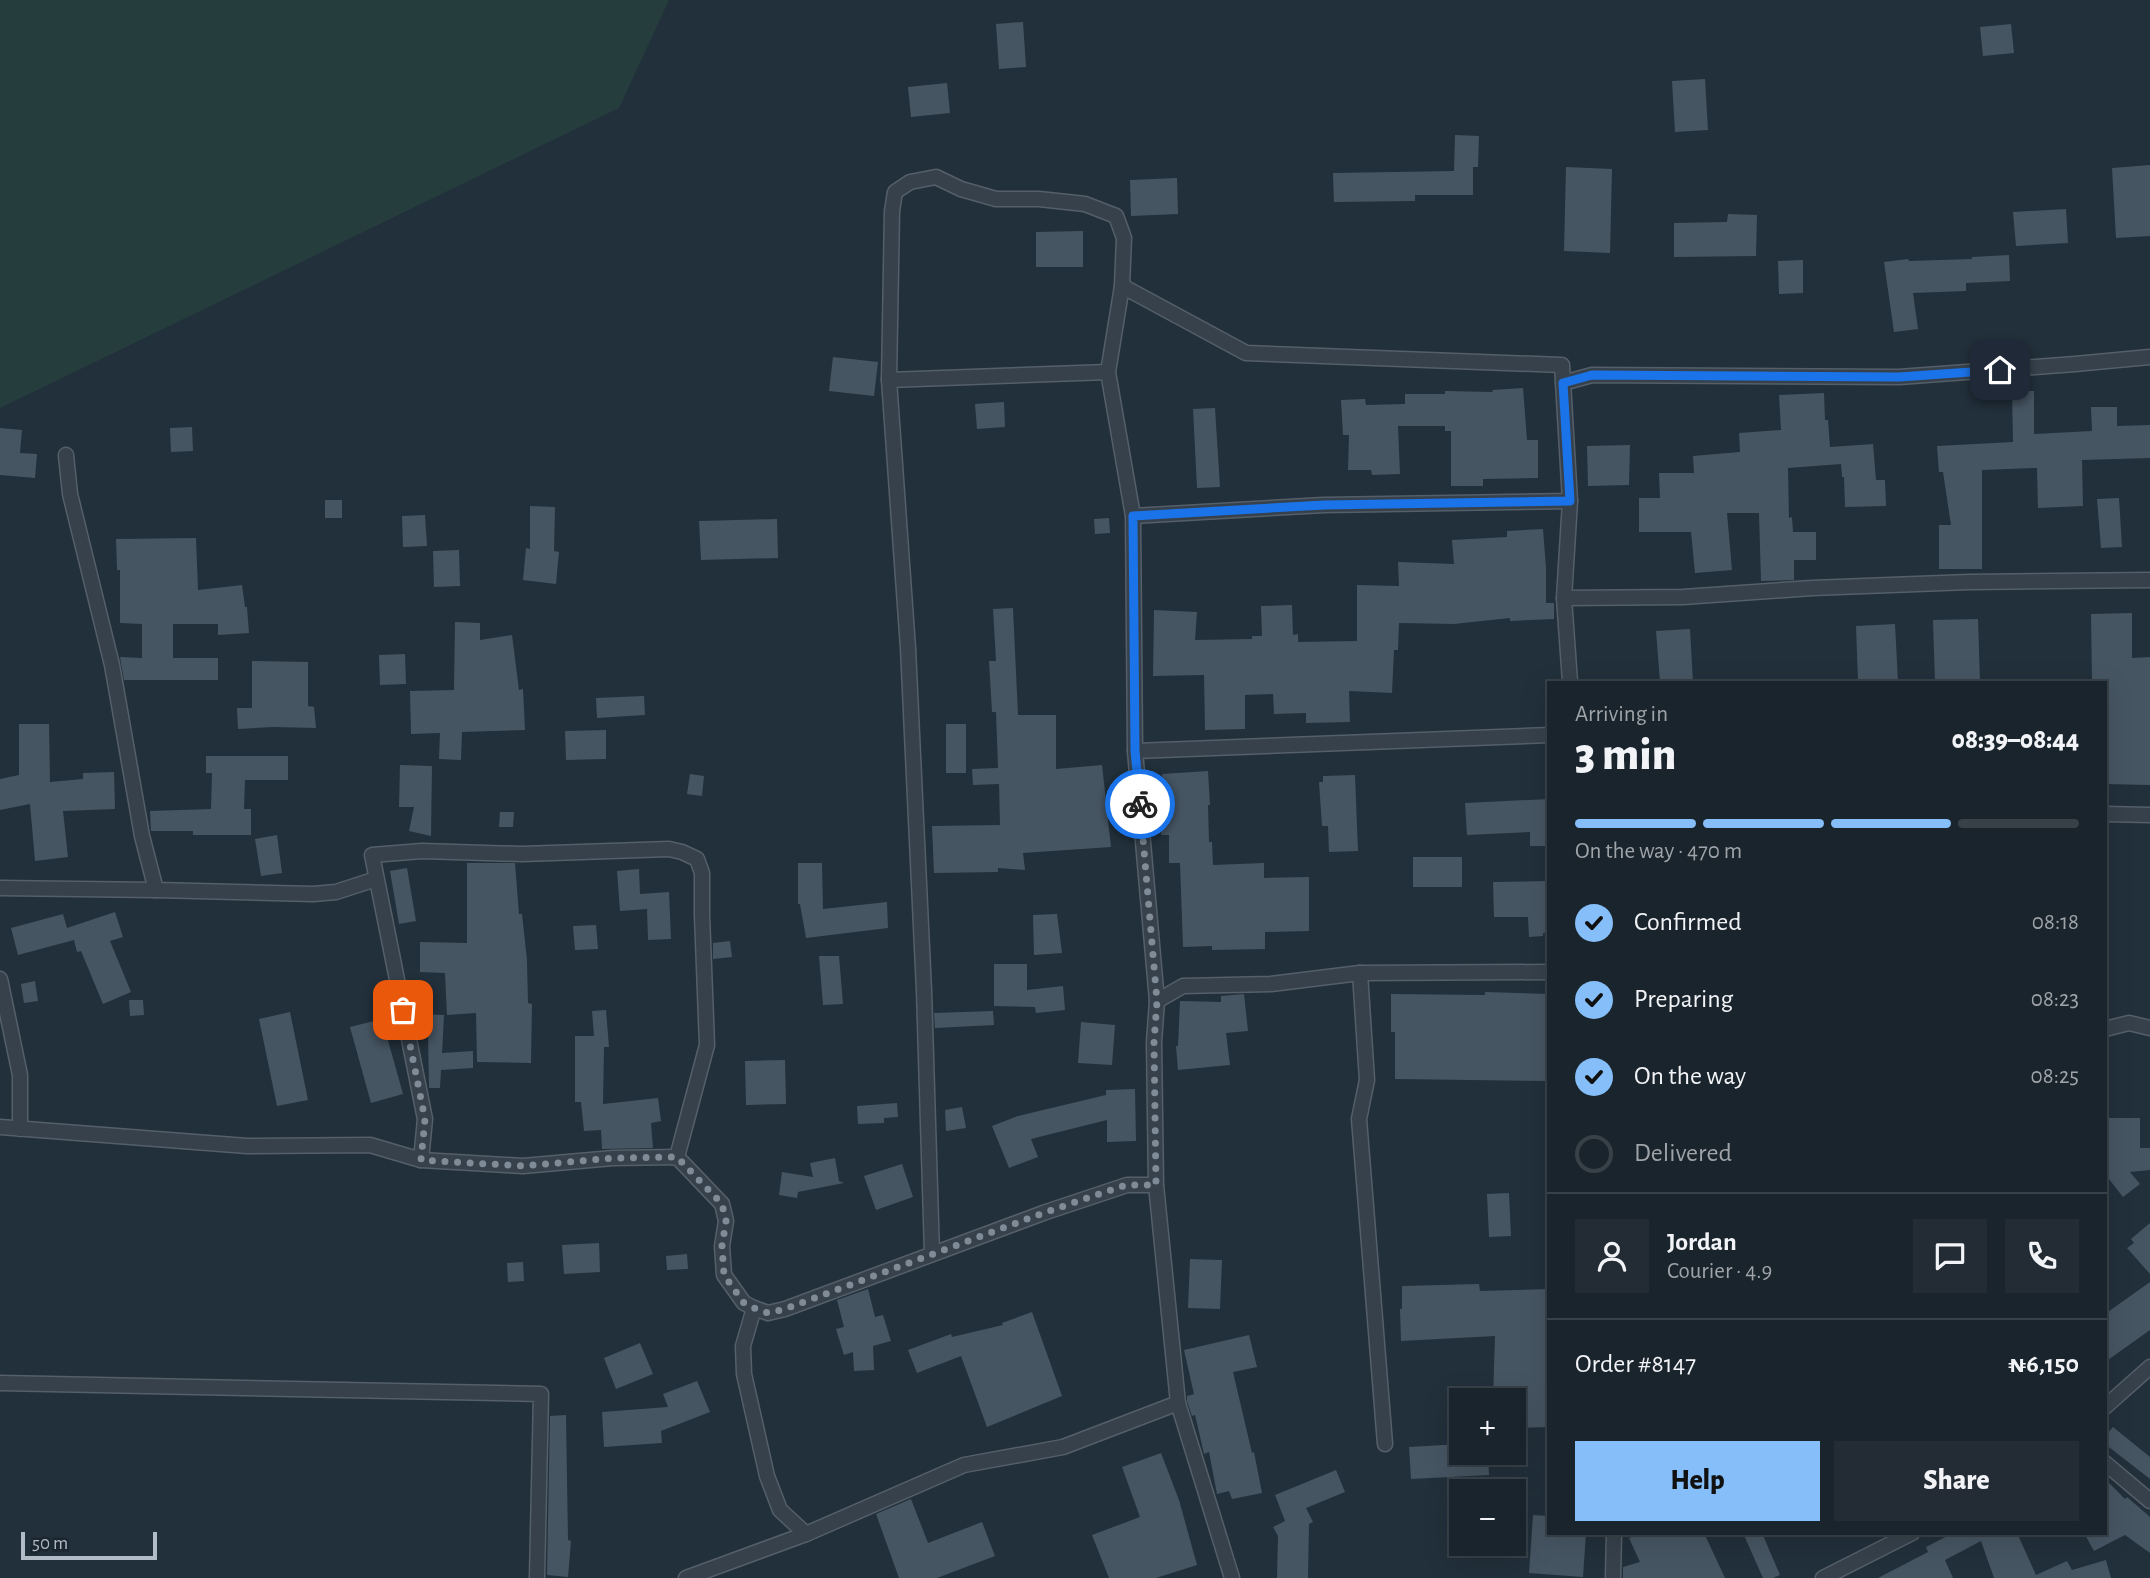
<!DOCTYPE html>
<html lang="en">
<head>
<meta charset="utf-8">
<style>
  body { margin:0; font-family:"Alegreya Sans",sans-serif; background:#232c34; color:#f1f3f6; height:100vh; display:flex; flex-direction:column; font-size:26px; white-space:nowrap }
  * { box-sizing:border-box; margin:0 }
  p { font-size:23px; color:#9fa4a9 }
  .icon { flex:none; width:38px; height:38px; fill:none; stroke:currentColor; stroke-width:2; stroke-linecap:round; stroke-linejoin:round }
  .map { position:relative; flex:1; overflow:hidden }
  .side { position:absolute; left:1547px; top:681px; width:560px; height:854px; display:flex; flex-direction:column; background:#1a242c; border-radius:0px; box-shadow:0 7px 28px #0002,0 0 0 2px #384148 }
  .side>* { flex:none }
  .fabs { position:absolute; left:1449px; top:1388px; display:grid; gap:14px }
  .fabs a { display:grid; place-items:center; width:77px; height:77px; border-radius:0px; background:#1a242c; box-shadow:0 7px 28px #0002,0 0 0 2px #384148; font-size:35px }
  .scale { position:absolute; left:21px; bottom:18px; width:136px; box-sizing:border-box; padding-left:7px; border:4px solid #b1bcc7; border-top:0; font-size:19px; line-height:24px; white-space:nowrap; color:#b1bcc7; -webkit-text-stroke:5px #1b2630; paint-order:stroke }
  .pin { position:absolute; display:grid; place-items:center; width:60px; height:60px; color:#fff; margin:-30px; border-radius:14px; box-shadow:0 4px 10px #0006 }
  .courier { position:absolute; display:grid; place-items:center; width:70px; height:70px; margin:-35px; border:5px solid #1a73e8; border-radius:50%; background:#fff; color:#222; box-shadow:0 2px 9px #0007 }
  .head em { font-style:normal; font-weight:800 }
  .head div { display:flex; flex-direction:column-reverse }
  .head { display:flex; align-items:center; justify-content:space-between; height:119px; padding:0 28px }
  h1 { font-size:46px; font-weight:800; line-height:52px }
  .bar { display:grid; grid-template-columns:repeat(4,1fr); gap:10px 7px; align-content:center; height:84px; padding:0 28px }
  .bar i { height:9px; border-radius:5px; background:#384148 }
  .bar .active { background:#85bef8 }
  .bar p { grid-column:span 4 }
  .line { display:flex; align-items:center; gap:18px; padding:0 28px; border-top:2px solid #384148 }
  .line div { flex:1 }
  .round { display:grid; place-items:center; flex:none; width:74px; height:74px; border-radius:0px; background:#232c34 }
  ol { padding:0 28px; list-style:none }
  li { display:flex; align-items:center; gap:21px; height:77px }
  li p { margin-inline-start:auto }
  li .icon { padding:7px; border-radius:50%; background:#85bef8; color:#111; stroke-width:4 }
  li:last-child { color:#9fa4a9 }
  li i { width:38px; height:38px; border:4px solid #384148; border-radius:50% }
  .primary-button { display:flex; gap:14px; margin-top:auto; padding:14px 28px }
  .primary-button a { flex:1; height:80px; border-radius:0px; background:#85bef8; color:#111; font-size:28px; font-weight:800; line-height:80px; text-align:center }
  .primary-button a+a { background:#232c34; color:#f1f3f6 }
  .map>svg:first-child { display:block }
</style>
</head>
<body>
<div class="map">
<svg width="2150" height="1578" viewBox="0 0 2150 1578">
  <rect width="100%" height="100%" fill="#22303b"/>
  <!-- green -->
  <polygon fill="#253e3d" points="0,0 669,0 619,108 0,408"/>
  <!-- building -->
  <g fill="#465562">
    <polygon points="1023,22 1026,67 999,69 996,24"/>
    <polygon points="2011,24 2014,53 1983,56 1980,27"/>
    <polygon points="1705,79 1708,130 1675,132 1672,81"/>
    <polygon points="947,83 950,113 911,117 908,87"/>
    <polygon points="1455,135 1479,136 1478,167 1473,167 1473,195 1415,195 1415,201 1334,202 1333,173 1454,171"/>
    <polygon points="2150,165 2150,236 2116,238 2112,168"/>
    <polygon points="1566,167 1612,169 1610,253 1564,251"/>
    <polygon points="1177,178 1178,214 1131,216 1130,180"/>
    <polygon points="2066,209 2068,243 2016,246 2013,212"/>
    <polygon points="1728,214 1757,215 1756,256 1674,257 1674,223 1727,222"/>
    <polygon points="1083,231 1083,267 1036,267 1036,232"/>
    <polygon points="2009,255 2010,281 1966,283 1966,291 1913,293 1918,329 1894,332 1884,262 1908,259 1909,261 1972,259 1972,257"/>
    <polygon points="1803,260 1803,293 1779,294 1778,261"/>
    <polygon points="833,357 878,362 874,396 829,391"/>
    <polygon points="1523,388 1527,440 1538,440 1538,478 1483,479 1483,486 1451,486 1451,431 1445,431 1445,426 1398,426 1400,474 1372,475 1371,470 1348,470 1349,435 1343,435 1341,400 1365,399 1366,405 1405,404 1405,394 1445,394 1445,391 1493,392 1492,390"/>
    <polygon points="2012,391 2034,391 2034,434 2092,431 2091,407 2117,407 2117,426 2150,425 2150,458 2082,460 2083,506 2038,508 2037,468 1982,470 1982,569 1939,569 1939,525 1951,525 1943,472 1939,472 1937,446 2013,442"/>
    <polygon points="1824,393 1825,420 1828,420 1830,447 1873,444 1876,480 1885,480 1886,506 1845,507 1844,477 1842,477 1841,464 1788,468 1789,518 1792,517 1793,532 1816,532 1816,560 1794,560 1794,580 1761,581 1759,513 1727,513 1732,570 1695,573 1691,532 1639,532 1639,498 1660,498 1659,473 1694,473 1693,456 1740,452 1739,433 1781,430 1779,395"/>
    <polygon points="1004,402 1005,427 977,429 975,404"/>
    <polygon points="1215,408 1220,487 1197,488 1193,409"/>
    <polygon points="192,427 193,451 171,452 170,428"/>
    <polygon points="0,428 22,430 20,453 37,454 35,478 0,475"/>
    <polygon points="1630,445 1629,485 1588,486 1587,446"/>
    <polygon points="2119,498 2122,547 2101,548 2097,499"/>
    <rect x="325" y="500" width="17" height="18"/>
    <polygon points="530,506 555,507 554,551 559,552 556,584 523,580 526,548 530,549"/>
    <polygon points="425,515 427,546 403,547 402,516"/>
    <polygon points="1109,518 1110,533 1095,534 1094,519"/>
    <polygon points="777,519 778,558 701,560 699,521"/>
    <polygon points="1543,529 1546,568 1546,603 1554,603 1554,619 1510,621 1510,618 1454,624 1399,623 1398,650 1394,650 1392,693 1349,691 1350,722 1306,723 1306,713 1274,714 1273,694 1245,695 1245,729 1205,730 1204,675 1153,676 1154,610 1197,612 1195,640 1252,639 1252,636 1262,636 1261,606 1292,605 1293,635 1298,634 1298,642 1357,641 1357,585 1399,586 1398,562 1454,564 1452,540 1507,537 1507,531"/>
    <polygon points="196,538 198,590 242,585 245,607 247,607 249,633 218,635 218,624 173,624 173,658 218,658 218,680 124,680 120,657 142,658 142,624 120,623 120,570 117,570 116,539"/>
    <polygon points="459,550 460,586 434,587 433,551"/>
    <polygon points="1013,608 1018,715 1056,715 1056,769 1102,765 1111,847 1023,853 1025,870 998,868 998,872 934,873 932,826 1000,825 999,784 973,785 972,769 998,768 996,712 992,712 989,661 996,661 993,609"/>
    <polygon points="2132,613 2132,658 2150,657 2150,785 2105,784 2105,682 2092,682 2091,614"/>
    <polygon points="1978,619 1980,682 1935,682 1933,620"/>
    <polygon points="455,622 480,623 480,640 512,635 519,690 523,689 525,730 462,732 461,760 439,759 440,733 411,734 410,691 454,690"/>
    <polygon points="1895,624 1898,682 1858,682 1856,626"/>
    <polygon points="1690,629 1693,682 1660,682 1656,631"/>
    <polygon points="405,654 406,684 380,685 379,655"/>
    <polygon points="252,661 308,662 308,706 314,707 316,728 273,727 238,729 237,708 252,708"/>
    <polygon points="644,696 645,715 597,718 596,698"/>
    <polygon points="19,724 49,724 50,782 83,779 83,773 114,772 115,809 63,811 68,857 35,861 30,804 0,810 0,779 19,775"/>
    <rect x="946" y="724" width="20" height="49"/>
    <polygon points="606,730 606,759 566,760 565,731"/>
    <polygon points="206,756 288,756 288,780 245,780 244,809 251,809 251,835 193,835 193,831 151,831 150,811 211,809 212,773 206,773"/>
    <polygon points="400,765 432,766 431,836 409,831 414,807 399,807"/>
    <polygon points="1208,771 1210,805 1208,805 1209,842 1212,842 1213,865 1264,863 1264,878 1309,877 1309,931 1265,932 1265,949 1212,950 1212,946 1183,947 1180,863 1169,863 1169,835 1161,835 1161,811 1165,811 1162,774"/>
    <polygon points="690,774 704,776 702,796 687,794"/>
    <polygon points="1355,775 1358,851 1329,852 1328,826 1322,826 1319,782 1323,782 1323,776"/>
    <polygon points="1549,799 1549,846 1530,846 1530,832 1467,835 1465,803"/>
    <polygon points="500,812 514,812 513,827 499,827"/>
    <polygon points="277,835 282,873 261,876 255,839"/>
    <rect x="1413" y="857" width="49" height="30"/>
    <polygon points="467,863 515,863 519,914 522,914 527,960 528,1003 532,1004 531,1063 477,1062 476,1013 447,1015 445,973 420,972 420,942 467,943"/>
    <polygon points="798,863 822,863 823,909 887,902 888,928 806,938 800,904 798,904"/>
    <polygon points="407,868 416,921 399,924 390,871"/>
    <polygon points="639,869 640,894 669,892 671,939 648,940 647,909 620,911 617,871"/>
    <polygon points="1549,881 1549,932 1543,933 1543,936 1529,937 1528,917 1494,917 1493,882"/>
    <polygon points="115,912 123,937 110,941 131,992 103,1004 81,951 77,952 74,940 18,955 11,928 63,914 67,928"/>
    <polygon points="1057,914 1062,953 1034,955 1033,915"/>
    <polygon points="596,925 598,949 575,950 573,926"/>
    <polygon points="730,941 732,957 713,959 713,943"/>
    <polygon points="819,956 839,956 843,1004 823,1005"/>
    <polygon points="994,964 1027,964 1027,990 1063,986 1065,1010 1036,1013 1035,1007 994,1006"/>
    <polygon points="35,981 38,1001 24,1003 21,984"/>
    <polygon points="1485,992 1549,994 1549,1081 1395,1079 1395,1032 1391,1032 1391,994 1485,995"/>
    <polygon points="1244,994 1248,1031 1226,1033 1230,1065 1178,1070 1176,1046 1178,1046 1180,1001 1221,1002 1221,996"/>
    <polygon points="129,1000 143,1000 144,1015 130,1016"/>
    <polygon points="606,1010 609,1047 604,1047 603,1104 658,1098 661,1121 651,1123 653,1148 602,1149 601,1130 584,1131 581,1102 575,1102 575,1036 594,1036 592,1011"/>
    <polygon points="993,1011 994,1025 935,1028 934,1013"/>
    <polygon points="290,1012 308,1100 277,1106 259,1019"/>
    <polygon points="421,1014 444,1015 442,1053 473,1051 473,1068 441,1070 440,1088 429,1088 428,1035 420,1035"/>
    <polygon points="382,1019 403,1094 371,1103 350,1027"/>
    <polygon points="1081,1022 1115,1025 1112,1065 1078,1063"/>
    <polygon points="785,1060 786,1104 746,1105 745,1061"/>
    <polygon points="1135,1089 1136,1141 1107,1142 1107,1120 1031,1139 1038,1157 1009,1168 992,1126 1018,1116 1106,1095 1106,1090"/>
    <polygon points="897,1103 898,1117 884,1118 884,1123 858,1124 857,1106"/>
    <polygon points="962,1107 966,1128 946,1131 945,1110"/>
    <polygon points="2105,1118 2140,1118 2140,1148 2150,1148 2150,1170 2130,1172 2140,1184 2123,1197 2105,1174"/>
    <polygon points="835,1158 839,1181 844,1183 798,1192 797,1198 779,1195 782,1172 813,1177 810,1163"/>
    <polygon points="902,1164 913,1197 876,1210 864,1176"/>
    <polygon points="1509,1193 1511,1236 1489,1237 1487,1194"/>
    <polygon points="2150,1223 2150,1274 2127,1248 2134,1243 2131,1239"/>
    <polygon points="599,1243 600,1272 564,1274 562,1245"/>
    <polygon points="687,1254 688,1269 667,1270 666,1256"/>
    <polygon points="1190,1259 1222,1260 1220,1309 1188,1308"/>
    <polygon points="523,1262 524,1281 508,1282 507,1263"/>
    <polygon points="2150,1282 2150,1330 2105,1362 2105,1314"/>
    <polygon points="1479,1284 1480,1291 1549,1289 1549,1427 1514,1428 1514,1400 1493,1399 1495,1336 1401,1341 1400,1309 1402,1309 1402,1286"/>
    <polygon points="868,1289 875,1317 883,1315 891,1341 873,1346 874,1370 854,1371 853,1352 844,1355 836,1329 844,1327 837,1300"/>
    <polygon points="1032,1312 1062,1396 987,1427 961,1356 917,1373 908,1350 951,1334 952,1337 1003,1325 1002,1323"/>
    <polygon points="1249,1335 1257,1367 1233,1372 1252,1453 1254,1452 1262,1493 1232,1499 1229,1491 1217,1494 1209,1452 1204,1454 1195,1415 1192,1416 1187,1401 1187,1396 1194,1394 1184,1350"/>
    <polygon points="640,1343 653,1374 616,1389 604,1358"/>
    <polygon points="697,1381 710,1412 661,1431 662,1443 604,1447 602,1412 668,1407 663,1394"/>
    <polygon points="566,1415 568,1540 571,1541 568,1577 547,1575 550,1416"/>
    <polygon points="2113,1427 2150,1457 2150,1479 2105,1444 2105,1436"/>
    <polygon points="1461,1444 1461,1452 1488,1452 1489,1475 1411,1479 1409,1447"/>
    <polygon points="1161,1453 1179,1500 1197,1565 1156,1578 1109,1578 1092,1535 1140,1517 1122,1467"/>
    <polygon points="1336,1470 1345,1492 1306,1508 1313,1522 1309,1524 1308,1578 1277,1578 1278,1536 1273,1527 1285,1521 1275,1495"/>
    <polygon points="2105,1479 2125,1499 2127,1497 2150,1517 2150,1553 2125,1535 2094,1551 2084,1533 2105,1533"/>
    <polygon points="911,1499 928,1543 982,1522 995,1556 937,1578 899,1578 876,1514"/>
    <polygon points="1533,1515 1549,1516 1549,1533 1586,1533 1583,1577 1529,1573"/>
    <polygon points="1642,1533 1704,1533 1725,1578 1623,1578 1623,1567 1640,1562 1629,1538"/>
    <polygon points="1743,1533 1762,1533 1780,1575 1773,1578 1763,1578"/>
    <polygon points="1953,1533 2017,1533 2036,1575 2067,1561 2072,1570 2106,1560 2111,1578 1994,1578 1981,1541 1945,1560 1953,1578 1878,1578 1928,1552 1926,1547"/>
  </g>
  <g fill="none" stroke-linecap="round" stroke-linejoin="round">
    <defs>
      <g id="minor">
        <polyline points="1122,286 1246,353 1562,365 1570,501 1564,598 1570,682"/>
        <polyline points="889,380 1108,372"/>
        <polyline points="1563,383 1592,375 1899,377 2075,364 2150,357"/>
        <polyline points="66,455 70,494 112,665 142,836 156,890 313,894 336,892 376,879"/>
        <polyline points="1133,516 1324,505 1570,501"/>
        <polyline points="1564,598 1683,597 1812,588 1969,582 2150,580"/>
        <polyline points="1135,751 1549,735"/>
        <polyline points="2105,814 2150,815"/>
        <polyline points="0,888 156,890"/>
        <polyline points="1360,973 1367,1080 1359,1119 1385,1444"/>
        <polyline points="0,979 20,1075 20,1129"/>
        <polyline points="2105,1029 2129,1023 2150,1028"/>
        <polyline points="0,1127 247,1146 370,1145 421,1160 523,1166 613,1158 677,1157 722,1204 726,1221 722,1246 724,1275 744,1303 754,1308 768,1313 785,1309 1046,1212 1127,1185 1156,1185 1178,1403 1232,1578"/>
        <polyline points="421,1160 425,1119 372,855 422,851 522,854 669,849 682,852 697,859 702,873 702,915 707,1045 677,1157"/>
        <polyline points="1156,1185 1154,1042 1157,1001 1183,986 1271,984 1360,973 1549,972"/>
        <polyline points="932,1254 924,991 908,648 889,380 892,211 895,192 910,182 936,177 961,189 996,199 1039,199 1085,204 1116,216 1124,238 1122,286 1108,372 1133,516 1135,751 1157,1001"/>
        <polyline points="754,1308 743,1346 744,1374 767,1476 780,1510 806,1534"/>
        <polyline points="0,1383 541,1394 537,1578"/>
        <polyline points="2105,1407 2150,1367"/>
        <polyline points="2105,1463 2150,1501"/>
        <polyline points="686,1578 806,1534 964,1465 1063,1447 1178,1403"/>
        <polyline points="1613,1578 1614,1533"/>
        <polyline points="1823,1578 1912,1533"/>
      </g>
    </defs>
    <!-- minor casing -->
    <use href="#minor" stroke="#545f69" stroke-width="17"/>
    <!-- minor -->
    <use href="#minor" stroke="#36414b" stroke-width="14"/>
  </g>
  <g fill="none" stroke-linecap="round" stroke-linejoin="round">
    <!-- done -->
    <polyline stroke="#7f8b96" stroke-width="7" stroke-dasharray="0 12.6" points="403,1010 425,1119 421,1160 523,1166 613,1158 677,1157 722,1204 726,1221 722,1246 724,1275 744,1303 754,1308 768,1313 785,1309 1046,1212 1126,1185 1156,1185 1154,1042 1157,1001 1140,804"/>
    <!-- route -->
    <polyline stroke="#1a73e8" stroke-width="9" points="1140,804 1135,751 1133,516 1324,505 1570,501 1563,383 1592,375 1899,377 2000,370"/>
  </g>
</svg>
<div class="fabs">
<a>+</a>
<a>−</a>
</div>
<div class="scale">50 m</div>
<div class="pin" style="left:403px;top:1010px;background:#ea580c"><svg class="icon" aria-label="bag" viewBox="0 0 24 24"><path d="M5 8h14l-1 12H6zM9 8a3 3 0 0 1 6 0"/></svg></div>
<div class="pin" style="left:2000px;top:370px;background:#1f2937"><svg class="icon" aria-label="home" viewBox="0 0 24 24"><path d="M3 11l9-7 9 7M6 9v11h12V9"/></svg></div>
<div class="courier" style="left:1140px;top:804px"><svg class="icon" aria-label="bike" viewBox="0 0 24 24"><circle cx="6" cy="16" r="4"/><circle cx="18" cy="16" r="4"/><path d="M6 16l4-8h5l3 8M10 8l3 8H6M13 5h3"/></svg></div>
<section class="side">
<div class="head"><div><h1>3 min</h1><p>Arriving in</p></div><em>08:39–08:44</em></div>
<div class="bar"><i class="active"></i><i class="active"></i><i class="active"></i><i></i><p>On the way · 470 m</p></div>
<ol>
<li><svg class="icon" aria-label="check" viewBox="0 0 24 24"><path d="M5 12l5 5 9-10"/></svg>Confirmed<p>08:18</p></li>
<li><svg class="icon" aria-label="check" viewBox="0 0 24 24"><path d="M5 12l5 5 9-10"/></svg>Preparing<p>08:23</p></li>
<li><svg class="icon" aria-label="check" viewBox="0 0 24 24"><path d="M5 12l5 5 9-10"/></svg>On the way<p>08:25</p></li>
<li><i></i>Delivered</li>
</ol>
<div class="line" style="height:126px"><a class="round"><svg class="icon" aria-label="person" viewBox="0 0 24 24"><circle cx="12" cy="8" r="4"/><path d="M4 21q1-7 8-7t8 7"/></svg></a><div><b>Jordan</b><p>Courier · 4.9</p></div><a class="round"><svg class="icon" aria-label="chat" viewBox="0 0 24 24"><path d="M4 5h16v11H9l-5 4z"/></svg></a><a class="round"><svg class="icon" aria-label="phone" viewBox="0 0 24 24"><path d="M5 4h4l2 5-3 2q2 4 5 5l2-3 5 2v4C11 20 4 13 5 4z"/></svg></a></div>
<div class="line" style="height:91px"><div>Order #8147</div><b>₦6,150</b></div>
<div class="primary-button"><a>Help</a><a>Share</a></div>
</section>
</div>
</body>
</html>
